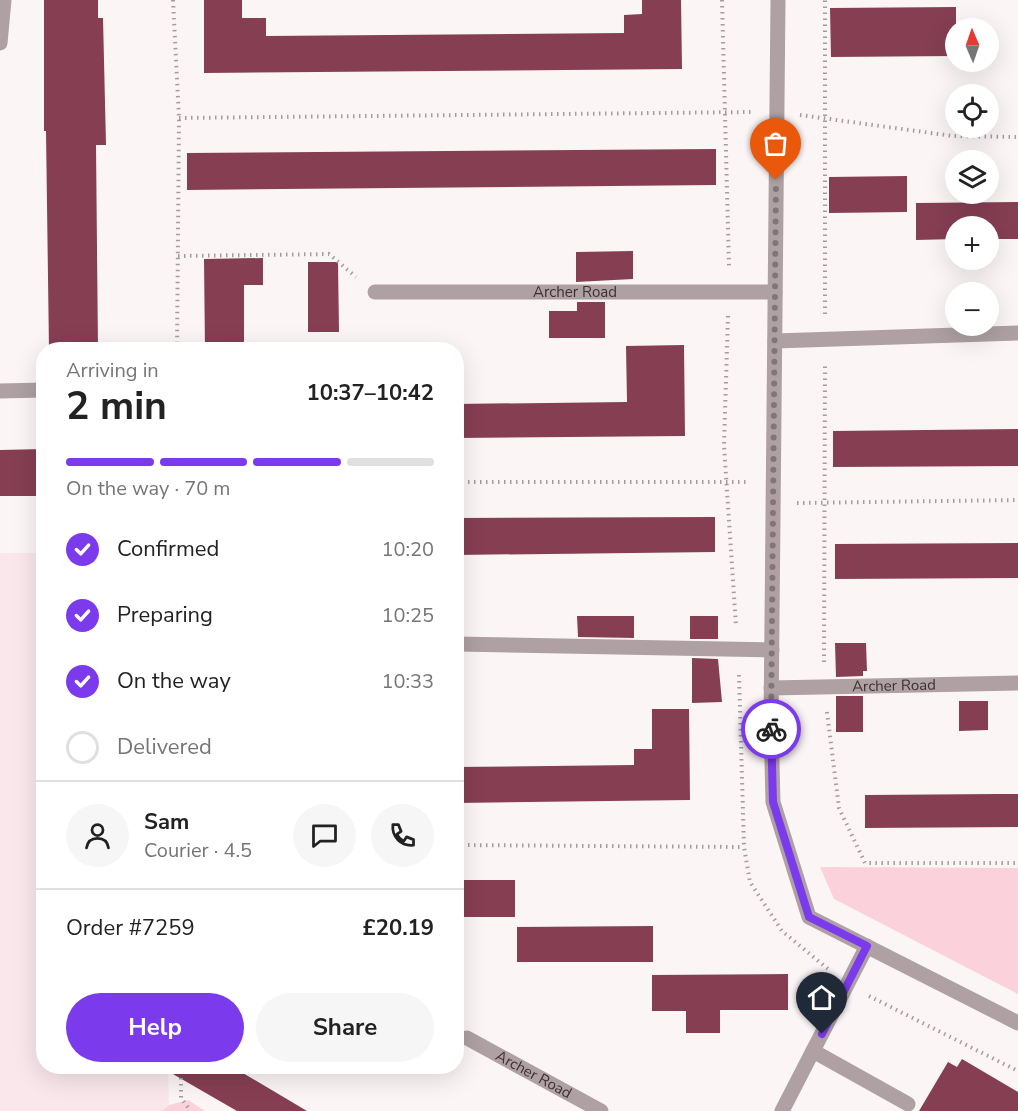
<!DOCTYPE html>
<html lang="en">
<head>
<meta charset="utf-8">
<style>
  body { margin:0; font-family:"Nunito Sans",sans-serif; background:#f6f6f6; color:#222; height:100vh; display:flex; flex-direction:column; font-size:22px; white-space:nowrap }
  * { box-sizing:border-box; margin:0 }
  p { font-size:20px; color:#767676 }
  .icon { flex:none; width:33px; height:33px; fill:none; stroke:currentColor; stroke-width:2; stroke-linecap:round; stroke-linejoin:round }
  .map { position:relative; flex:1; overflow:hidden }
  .sheet { position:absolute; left:36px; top:342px; width:428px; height:732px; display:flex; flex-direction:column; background:#fff; border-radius:24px; box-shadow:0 6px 24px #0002 }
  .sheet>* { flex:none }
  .needle { width:39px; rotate:358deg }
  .fabs { position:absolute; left:945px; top:18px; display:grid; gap:12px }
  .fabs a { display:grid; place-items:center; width:54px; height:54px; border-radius:50%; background:#fff; box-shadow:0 6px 24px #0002; font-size:30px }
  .pin { position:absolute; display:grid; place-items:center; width:51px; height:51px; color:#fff; margin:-62px -26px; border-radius:50% 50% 50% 0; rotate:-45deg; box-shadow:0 0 6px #0007 }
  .pin .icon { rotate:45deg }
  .courier { position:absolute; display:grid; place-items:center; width:60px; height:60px; margin:-30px; border:4px solid #7c3aed; border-radius:50%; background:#fff; color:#222; box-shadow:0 2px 8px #0007 }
  .overview em { font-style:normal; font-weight:700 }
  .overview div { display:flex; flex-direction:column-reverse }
  .overview { display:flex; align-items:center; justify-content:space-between; height:102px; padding:0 30px }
  h1 { font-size:39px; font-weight:700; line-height:45px }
  .bar { display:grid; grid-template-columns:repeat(4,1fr); gap:9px 6px; align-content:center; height:72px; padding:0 30px }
  .bar i { height:8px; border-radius:4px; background:#e0e0e0 }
  .bar .selected { background:#7c3aed }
  .bar p { grid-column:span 4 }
  .line { display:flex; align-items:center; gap:15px; padding:0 30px; border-top:2px solid #e0e0e0 }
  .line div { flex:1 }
  .round { display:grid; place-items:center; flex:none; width:63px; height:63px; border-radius:32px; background:#f6f6f6 }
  ol { padding:0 30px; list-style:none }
  li { display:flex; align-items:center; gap:18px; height:66px }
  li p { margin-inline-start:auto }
  li .icon { padding:6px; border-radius:50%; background:#7c3aed; color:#fff; stroke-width:4 }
  li:last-child { color:#767676 }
  li i { width:33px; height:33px; border:3px solid #e0e0e0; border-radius:50% }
  .cta { display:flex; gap:12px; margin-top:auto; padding:12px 30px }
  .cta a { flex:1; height:69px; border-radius:36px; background:#7c3aed; color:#fff; font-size:24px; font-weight:700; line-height:69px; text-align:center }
  .cta a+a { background:#f6f6f6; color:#222 }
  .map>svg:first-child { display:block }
</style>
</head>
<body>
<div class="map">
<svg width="1018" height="1111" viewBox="0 0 1018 1111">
  <rect width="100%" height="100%" fill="#fcf5f6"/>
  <!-- built -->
  <polygon fill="#f9e7eb" points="0,553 43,553 44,1066 168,1067 169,1105 161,1111 0,1111"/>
  <!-- green -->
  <g fill="#fbd2db">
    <polygon points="820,867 1018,868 1018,994 834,899"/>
    <polygon points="188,1100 205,1111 161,1111 169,1105"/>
  </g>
  <!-- building -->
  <g fill="#863e53">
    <polygon points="44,0 98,0 98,18 103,18 106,145 96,145 98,350 49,350 46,131 44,131"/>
    <polygon points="204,0 242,0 242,18 266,18 266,36 624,33 624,15 642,14 642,0 681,0 682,69 204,73"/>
    <polygon points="956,7 956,56 831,57 830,8"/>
    <polygon points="716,149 716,185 187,190 187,153"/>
    <polygon points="907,176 907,212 829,213 829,177"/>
    <polygon points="1018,202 1018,239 988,239 988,226 956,226 956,239 916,240 916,203"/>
    <polygon points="633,251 633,279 576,282 576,252"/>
    <polygon points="263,258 263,285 244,285 244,350 205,350 204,259"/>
    <polygon points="308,262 338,262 339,332 308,332"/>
    <polygon points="577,302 605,302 605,338 549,338 549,311 577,311"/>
    <polygon points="684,345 685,436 456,438 456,404 627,402 626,346"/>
    <polygon points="1018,429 1018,466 833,467 833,431"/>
    <polygon points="44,449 44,496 0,496 0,450"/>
    <polygon points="715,517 715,552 456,555 456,518"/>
    <polygon points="1018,543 1018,578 835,579 835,544"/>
    <polygon points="577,616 634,616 634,638 578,637"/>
    <rect x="690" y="616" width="28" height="23"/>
    <polygon points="835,643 866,643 867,671 863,671 863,676 836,677"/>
    <polygon points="692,658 718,659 722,702 692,703"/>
    <rect x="836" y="696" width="27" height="36"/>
    <polygon points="959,701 988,701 988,730 959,731"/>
    <polygon points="652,709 689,709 690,800 456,803 456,767 634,765 634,749 652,749"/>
    <polygon points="998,794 1018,794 1018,827 865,828 865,795"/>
    <rect x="456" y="880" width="59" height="37"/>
    <polygon points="653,926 653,962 517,962 517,927"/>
    <polygon points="788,974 788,1010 720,1010 720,1033 686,1033 686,1011 652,1011 652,975"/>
    <polygon points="962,1059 1018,1092 1018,1111 919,1111 948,1062 957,1067"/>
    <polygon points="159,1066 231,1066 307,1111 237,1111"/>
  </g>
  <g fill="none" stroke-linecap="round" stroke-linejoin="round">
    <!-- path -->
    <g stroke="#a69c9e" stroke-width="4" stroke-dasharray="1.5 4.5" stroke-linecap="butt">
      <polyline points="173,0 179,118 177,350"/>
      <polyline points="722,0 729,266"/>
      <polyline points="800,115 953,136 1018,137"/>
      <polyline points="179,118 751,112"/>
      <polyline points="178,256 329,254 356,277"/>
      <polyline points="825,314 825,0"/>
      <polyline points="728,316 724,445 736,626"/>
      <polyline points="456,482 749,482"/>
      <polyline points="797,503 1018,500"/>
      <polyline points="824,662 825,364"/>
      <polyline points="739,675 744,847 750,882 782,931 828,969"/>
      <polyline points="827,712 839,808 865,863 1018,863"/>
      <polyline points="456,845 744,847"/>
      <polyline points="869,996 1018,1071"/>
      <polyline points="181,1066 181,1098 190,1110"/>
    </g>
    <!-- minor -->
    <g stroke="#aea0a3" stroke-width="15">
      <polyline points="778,0 771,723 773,802 809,917 1018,1023"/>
      <polyline points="0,43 4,0"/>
      <path id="s1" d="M375,292H775"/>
      <polyline points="775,341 1018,333"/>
      <polyline points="0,391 44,390"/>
      <polyline points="456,644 772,650"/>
      <path id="s2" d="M771,688L1018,683"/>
      <path id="s3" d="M467,1038L601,1111"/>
      <polyline points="813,1051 908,1104"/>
      <polyline points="782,1111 867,946"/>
    </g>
  </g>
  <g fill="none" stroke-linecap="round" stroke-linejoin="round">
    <!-- done -->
    <polyline stroke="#807577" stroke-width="6" stroke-dasharray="0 10.8" points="771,729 776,180"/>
    <!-- route -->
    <polyline stroke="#7c3aed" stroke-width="8" points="771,729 773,802 809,917 867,946 822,1034"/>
  </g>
  <g text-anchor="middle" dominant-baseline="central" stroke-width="6" stroke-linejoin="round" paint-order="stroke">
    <!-- street labels -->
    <g font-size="15" fill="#3d3032" stroke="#fff">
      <text stroke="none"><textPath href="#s1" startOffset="200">Archer Road</textPath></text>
      <text stroke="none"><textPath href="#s2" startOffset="123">Archer Road</textPath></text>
      <text stroke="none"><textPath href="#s3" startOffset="76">Archer Road</textPath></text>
    </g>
  </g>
</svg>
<div class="fabs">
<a><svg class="needle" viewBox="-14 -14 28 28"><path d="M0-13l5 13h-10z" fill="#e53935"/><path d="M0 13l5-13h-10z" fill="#767676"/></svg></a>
<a><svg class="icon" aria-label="locate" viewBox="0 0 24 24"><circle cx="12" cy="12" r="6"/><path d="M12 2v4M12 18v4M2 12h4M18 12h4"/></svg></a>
<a><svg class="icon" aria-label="layers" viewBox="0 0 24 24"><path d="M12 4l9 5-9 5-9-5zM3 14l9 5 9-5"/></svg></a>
<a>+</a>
<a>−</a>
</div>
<div class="pin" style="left:776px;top:180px;background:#ea580c"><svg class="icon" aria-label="bag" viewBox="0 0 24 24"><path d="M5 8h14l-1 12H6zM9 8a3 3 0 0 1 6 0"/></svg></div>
<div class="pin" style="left:822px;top:1034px;background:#1f2937"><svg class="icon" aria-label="home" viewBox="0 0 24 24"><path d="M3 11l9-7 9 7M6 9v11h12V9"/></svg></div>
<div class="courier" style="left:771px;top:729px"><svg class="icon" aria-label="bike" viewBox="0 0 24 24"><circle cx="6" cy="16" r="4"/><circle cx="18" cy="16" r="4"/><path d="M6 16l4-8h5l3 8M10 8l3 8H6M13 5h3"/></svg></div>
<section class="sheet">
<div class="overview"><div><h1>2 min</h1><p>Arriving in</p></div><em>10:37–10:42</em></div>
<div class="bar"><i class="selected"></i><i class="selected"></i><i class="selected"></i><i></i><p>On the way · 70 m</p></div>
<ol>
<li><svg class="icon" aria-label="check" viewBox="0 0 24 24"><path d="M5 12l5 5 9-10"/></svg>Confirmed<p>10:20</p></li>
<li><svg class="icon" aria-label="check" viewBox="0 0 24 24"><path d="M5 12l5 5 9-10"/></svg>Preparing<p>10:25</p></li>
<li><svg class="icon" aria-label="check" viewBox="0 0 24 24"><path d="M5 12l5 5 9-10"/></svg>On the way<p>10:33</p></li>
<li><i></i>Delivered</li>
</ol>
<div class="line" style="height:108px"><a class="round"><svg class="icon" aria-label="person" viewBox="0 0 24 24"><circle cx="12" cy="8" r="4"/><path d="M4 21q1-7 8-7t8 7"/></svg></a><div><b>Sam</b><p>Courier · 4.5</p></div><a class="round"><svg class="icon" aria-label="chat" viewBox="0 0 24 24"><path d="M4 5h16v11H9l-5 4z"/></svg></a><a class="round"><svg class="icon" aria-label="phone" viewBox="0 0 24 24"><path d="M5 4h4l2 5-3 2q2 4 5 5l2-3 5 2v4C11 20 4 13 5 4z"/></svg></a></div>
<div class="line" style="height:78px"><div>Order #7259</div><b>£20.19</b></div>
<div class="cta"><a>Help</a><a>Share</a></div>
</section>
</div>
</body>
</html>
